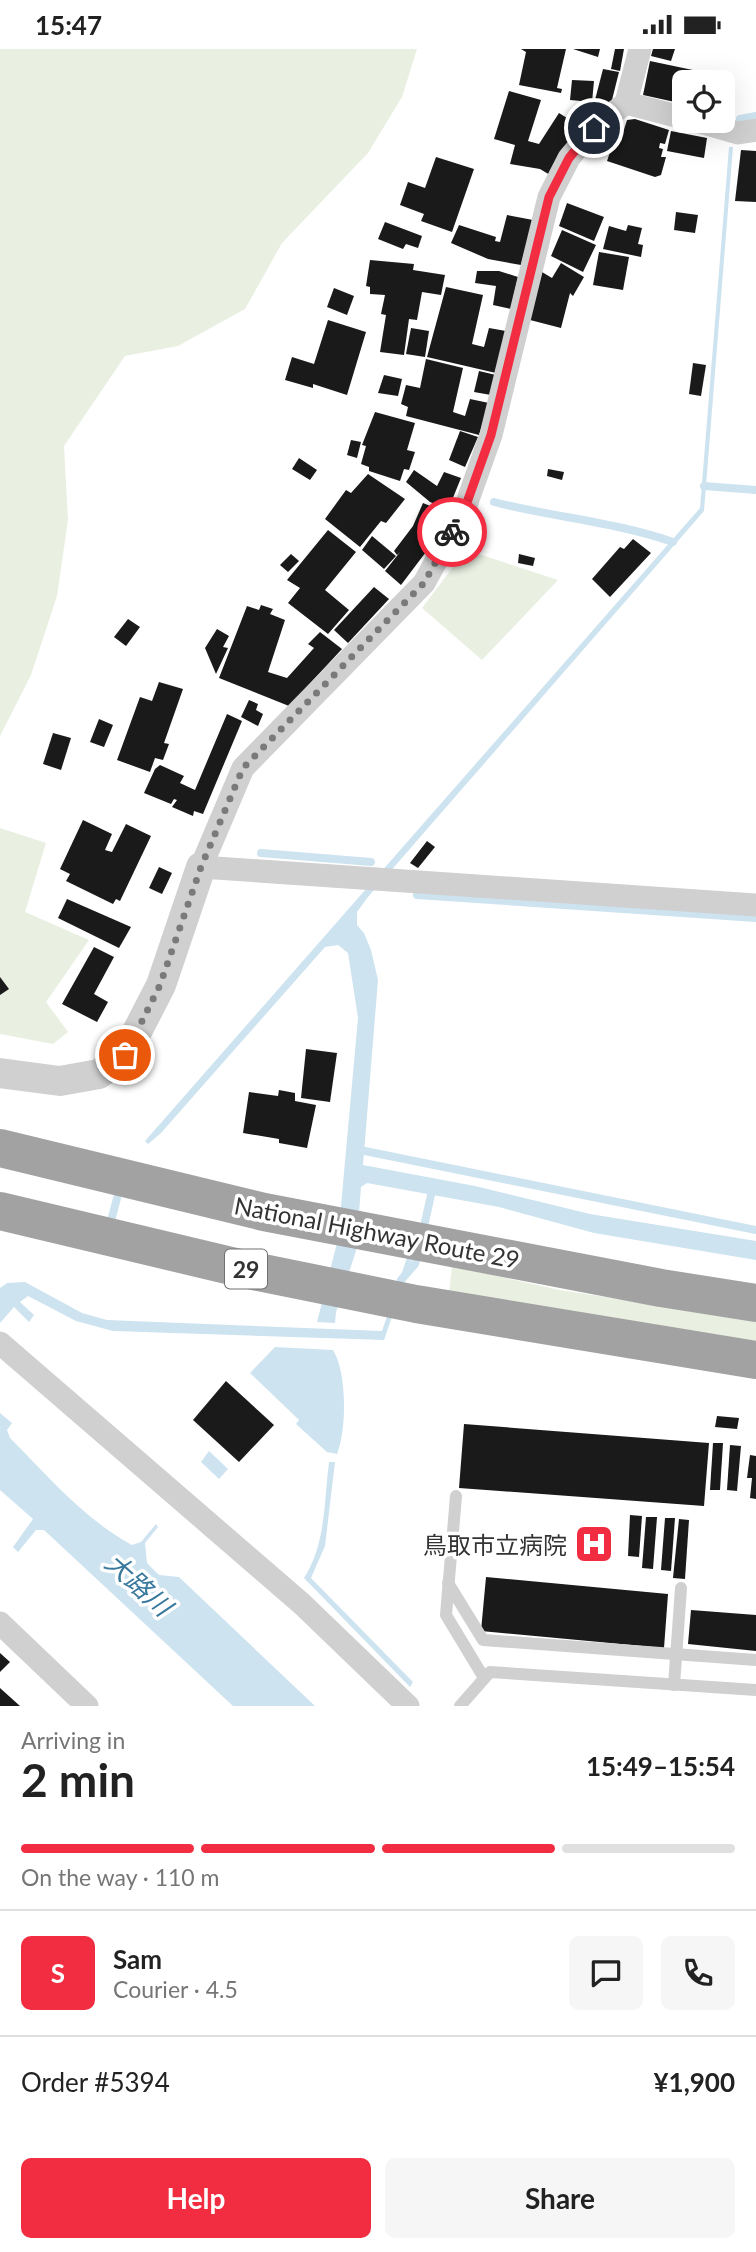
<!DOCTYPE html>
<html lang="en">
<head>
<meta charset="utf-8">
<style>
  body { margin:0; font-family:Lato,"Noto Sans JP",sans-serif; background:#f6f6f6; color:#222; height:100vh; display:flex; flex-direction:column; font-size:26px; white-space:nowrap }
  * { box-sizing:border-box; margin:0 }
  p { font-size:23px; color:#767676 }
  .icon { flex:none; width:38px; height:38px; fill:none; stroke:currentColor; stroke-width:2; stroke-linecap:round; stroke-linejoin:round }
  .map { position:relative; height:1657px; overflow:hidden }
  .drawer { display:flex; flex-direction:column; background:#fff; flex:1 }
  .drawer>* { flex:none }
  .controls { position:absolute; left:672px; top:21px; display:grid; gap:14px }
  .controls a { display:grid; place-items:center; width:63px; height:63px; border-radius:10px; background:#fff; box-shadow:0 7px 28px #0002; font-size:35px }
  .pin { position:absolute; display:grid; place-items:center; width:60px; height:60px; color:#fff; margin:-30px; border:4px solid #fff; border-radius:50%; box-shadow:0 2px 7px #0007 }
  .courier { position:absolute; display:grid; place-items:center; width:70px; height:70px; margin:-35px; border:5px solid #f22c41; border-radius:50%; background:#fff; color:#222; box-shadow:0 2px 9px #0007 }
  .overview em { font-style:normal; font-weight:700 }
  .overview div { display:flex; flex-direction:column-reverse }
  .overview { display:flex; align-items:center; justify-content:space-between; height:119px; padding:0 21px }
  h1 { font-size:46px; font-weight:700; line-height:52px }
  .bar { display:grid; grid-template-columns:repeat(4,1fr); gap:10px 7px; align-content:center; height:84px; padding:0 21px }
  .bar i { height:9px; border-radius:5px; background:#e0e0e0 }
  .bar .on { background:#f22c41 }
  .bar p { grid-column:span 4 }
  .line { display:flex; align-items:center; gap:18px; padding:0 21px; border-top:2px solid #e0e0e0 }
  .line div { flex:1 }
  .round { display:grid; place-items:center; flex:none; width:74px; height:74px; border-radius:10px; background:#f6f6f6 }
  .action { display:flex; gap:14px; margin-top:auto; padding:14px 21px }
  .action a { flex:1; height:80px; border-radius:10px; background:#f22c41; color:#fff; font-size:28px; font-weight:700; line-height:80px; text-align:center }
  .action a+a { background:#f6f6f6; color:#222 }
  .status { display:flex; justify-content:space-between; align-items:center; height:49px; padding:0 35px; background:#fff; direction:ltr }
  .status svg { height:19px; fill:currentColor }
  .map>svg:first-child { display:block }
</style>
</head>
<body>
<div class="status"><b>15:47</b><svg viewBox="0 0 49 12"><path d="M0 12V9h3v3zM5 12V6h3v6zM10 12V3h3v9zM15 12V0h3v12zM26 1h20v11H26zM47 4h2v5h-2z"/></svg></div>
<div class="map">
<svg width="756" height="1657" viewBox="0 0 756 1657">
  <rect width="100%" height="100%" fill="#fff"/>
  <!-- green -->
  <g fill="#e9f0e1">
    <polygon points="0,0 417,0 402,48 368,104 282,194 245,260 178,297 125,307 64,397 68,471 57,547 31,626 0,687"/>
    <polygon points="466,501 558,531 482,611 422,559"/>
    <polygon points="0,779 46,794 25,863 89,891 46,953 68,983 53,995 0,985"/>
    <polygon points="452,1217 560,1241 756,1271 756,1295 449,1244"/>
  </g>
  <!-- water -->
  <g fill="#cde3f0">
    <polygon points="729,98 733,98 704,462 368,848 357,863 357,876 364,884 371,901 378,931 363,1116 475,1137 590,1165 756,1192 756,1211 594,1184 499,1158 367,1134 361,1138 356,1202 336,1263 335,1274 317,1273 338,1190 358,969 348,904 338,896 325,898 161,1084 148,1095 145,1092 700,459"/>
    <polygon points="411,1197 416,1198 384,1291 113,1282 76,1272 28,1247 20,1253 34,1266 29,1273 14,1258 0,1274 0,1239 7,1234 25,1233 82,1264 107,1271 382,1282"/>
    <path d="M275,1298L333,1301C347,1323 347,1380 337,1405L327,1403L296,1375L299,1371L250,1324Z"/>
    <path d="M0,1364L12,1374L7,1381L10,1389C48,1427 84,1470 132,1496L141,1493L156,1475L158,1478L145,1494L147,1514L159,1526L179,1528L315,1657H233L44,1481H36L18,1503L13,1498L33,1470L0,1441Z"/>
    <polygon points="209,1402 228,1420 219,1430 201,1413"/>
    <path d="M329,1413H335L325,1497L311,1529L413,1633L410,1638L304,1529C326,1495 324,1452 329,1413Z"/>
  </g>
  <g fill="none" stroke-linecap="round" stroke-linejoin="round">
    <!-- stream -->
    <g stroke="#cde3f0" stroke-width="8">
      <polyline points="740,70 756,67"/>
      <polyline points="704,437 756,441"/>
      <path d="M494,453C552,468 616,473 673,493"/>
      <polyline points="261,804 371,813"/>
      <polyline points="417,846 756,869"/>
      <polyline points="355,1100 756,1181"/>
      <polyline points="111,1172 117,1149"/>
      <polyline points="423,1182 433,1137"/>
      <polyline points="401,1231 415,1215 419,1201"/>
    </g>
  </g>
  <!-- building -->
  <g fill="#1a1a1a">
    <polygon points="521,0 566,0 557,39 562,40 561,44 519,36 526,3"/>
    <polygon points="573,0 600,0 598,8"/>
    <polygon points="615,0 624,0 620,22 611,20"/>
    <polygon points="653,0 675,0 671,12 651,7"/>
    <polygon points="650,12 707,24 705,33 684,33 684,55 643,46"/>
    <polygon points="603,20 619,23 611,55 595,51"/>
    <polygon points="572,31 594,32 592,53 570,51"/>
    <polygon points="509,42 541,51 528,92 539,95 559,64 578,76 550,126 540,120 510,115 515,96 494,90"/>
    <polygon points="635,70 669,81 665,95 660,94 659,99 663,100 661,108 666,108 661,126 655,128 607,112 617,82 623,84 627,71"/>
    <polygon points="671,82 707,89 704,109 667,102"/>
    <polygon points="741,101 756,102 756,153 735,152"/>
    <polygon points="436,108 474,120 452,183 421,172 424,165 400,156 408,133 425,139"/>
    <polygon points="567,154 604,168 594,192 559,177"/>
    <polygon points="676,163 698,166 695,184 674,181"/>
    <polygon points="507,166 533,171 521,216 488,210 451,194 459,176 496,188 495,192 500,193"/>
    <polygon points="385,173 422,187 418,199 406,195 403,200 378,190"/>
    <polygon points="628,176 642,179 638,195 643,196 641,208 603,200 609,177 626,182"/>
    <polygon points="562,181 596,196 583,223 551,207"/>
    <polygon points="599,203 629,208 623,241 593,236"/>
    <polygon points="370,211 414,215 413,221 445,226 441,246 422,243 417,271 409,270 404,306 380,303 386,266 381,265 385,246 370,245 370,238 366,237"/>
    <polygon points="561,214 584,228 573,247 570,244 561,279 530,271 542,223 552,229"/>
    <polygon points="477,222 499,222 518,228 511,260 493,256 496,237 475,234"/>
    <polygon points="446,238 483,246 472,295 484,298 489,279 506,282 496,324 427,308"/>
    <polygon points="334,239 354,247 347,266 327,258"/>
    <polygon points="328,271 366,283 347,346 313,335 313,339 285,331 292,308 314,315"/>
    <polygon points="411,279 429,282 425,308 406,305"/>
    <polygon points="426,310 463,319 453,363 465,367 470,350 489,354 479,386 406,367 408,358 401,355 406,336 420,339"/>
    <polygon points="693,314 706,316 701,347 689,345"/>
    <polygon points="479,322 496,326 491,346 474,343"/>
    <polygon points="384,326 402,330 398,347 378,344"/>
    <polygon points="375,363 415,374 407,401 415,403 409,421 404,420 400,432 369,422 369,418 361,415 366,397 362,396"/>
    <polygon points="460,382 478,388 465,418 449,411"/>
    <polygon points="351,391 361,393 357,409 347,406"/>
    <polygon points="299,409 317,421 310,431 292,420"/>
    <polygon points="548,420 564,423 562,431 547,427"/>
    <polygon points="414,421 437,437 444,423 461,429 448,461 430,453 406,433"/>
    <polygon points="368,425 405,450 386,474 381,472 360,498 325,470 346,441 351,444"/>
    <polygon points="423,454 447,464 435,491 401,536 385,522 400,503 397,506 394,502 413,477"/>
    <polygon points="328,481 356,503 325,541 349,561 328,585 288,554 300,539 287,531"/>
    <polygon points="372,487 396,507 384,520 362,501"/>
    <polygon points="633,490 651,504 610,548 592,530 620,498 624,500"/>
    <polygon points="291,505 299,512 288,523 280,516"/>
    <polygon points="519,505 535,509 533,517 518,514"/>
    <polygon points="374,538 389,550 348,594 334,581"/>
    <polygon points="261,556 273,560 270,565 285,571 268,623 287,629 314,599 308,595 320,583 342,600 289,657 219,629 247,557 259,561"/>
    <polygon points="128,570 140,578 126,597 114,588"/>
    <polygon points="217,580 229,587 223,598 228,599 216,625 205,599"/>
    <polygon points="159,633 183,640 164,694 169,695 163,711 155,709 150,723 117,711 140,648 152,652"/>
    <polygon points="249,651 258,655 256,661 263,665 258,677 241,668"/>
    <polygon points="227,665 242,672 203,765 194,762 193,767 172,758 177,751 174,750 171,755 144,744 155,720 160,716 184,727 180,734 195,741"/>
    <polygon points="99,670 113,676 104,698 90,693"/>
    <polygon points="53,684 71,689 61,721 43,715"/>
    <polygon points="83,771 112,785 105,801 112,803 126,775 151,787 120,852 116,850 113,855 66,832 70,825 60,820"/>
    <polygon points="427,792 435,798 418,819 410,814"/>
    <polygon points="159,818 172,824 162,845 149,839"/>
    <polygon points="67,850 131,878 119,899 58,869"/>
    <polygon points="94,898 114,908 94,945 108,953 97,973 62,955"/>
    <polygon points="0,928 9,940 0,946"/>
    <polygon points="306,1000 337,1004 330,1053 301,1049"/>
    <polygon points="279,1041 295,1044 295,1052 316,1056 307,1099 279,1094 279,1090 243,1084 249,1043 278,1047"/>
    <polygon points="226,1332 274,1376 239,1413 193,1371"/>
    <polygon points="717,1367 739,1369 737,1380 715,1378"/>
    <polygon points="464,1375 709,1394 704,1457 459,1439"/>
    <polygon points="713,1394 723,1394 720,1441 710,1441"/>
    <polygon points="730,1396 741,1397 737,1442 727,1441"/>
    <polygon points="750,1406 756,1407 756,1450 750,1449 752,1429 747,1429"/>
    <polygon points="630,1466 642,1467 639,1508 628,1507"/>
    <polygon points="646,1468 657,1468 653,1520 642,1519"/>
    <polygon points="665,1469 675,1469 671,1522 661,1521"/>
    <polygon points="679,1470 689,1471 685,1530 673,1529"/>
    <polygon points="486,1528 668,1545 664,1599 481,1582"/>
    <polygon points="691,1561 756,1566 756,1602 688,1595"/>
    <polygon points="0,1604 10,1613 0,1623"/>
    <polygon points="0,1639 20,1657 0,1657"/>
  </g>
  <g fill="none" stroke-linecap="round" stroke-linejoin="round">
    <!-- service -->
    <g stroke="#d0d0d0" stroke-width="12">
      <polyline points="456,1447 446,1566 484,1629"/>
      <polyline points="448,1534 483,1591 756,1611"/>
      <polyline points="674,1636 681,1539"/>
      <polyline points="460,1657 490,1623 756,1641"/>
    </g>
    <!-- minor -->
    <g stroke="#d0d0d0" stroke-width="23">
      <polyline points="640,0 626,54 594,79 569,109 549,148 491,386 465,459 424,534 243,719 201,818 756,856"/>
      <polyline points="626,54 684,69"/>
      <polyline points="696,72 738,84 756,81"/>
      <polyline points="0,1294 302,1555 408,1657"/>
      <polyline points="0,1574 87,1657"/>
    </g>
    <!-- tertiary -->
    <polyline stroke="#d0d0d0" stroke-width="30" points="0,1024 60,1032 99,1025 125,1006 161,936 201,818"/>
    <!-- trunk -->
    <g stroke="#a2a2a2" stroke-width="38">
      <polyline points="0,1099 264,1163 661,1239 756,1254"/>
      <polyline points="0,1162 248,1221 416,1255 756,1311"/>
    </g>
  </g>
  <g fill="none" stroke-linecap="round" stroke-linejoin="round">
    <!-- done -->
    <polyline stroke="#7a7a7a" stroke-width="7" stroke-dasharray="0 12.6" points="125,1006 160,936 201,818 243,719 424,534 452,483"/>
    <!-- route -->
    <polyline stroke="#f22c41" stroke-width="9" points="452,483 465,459 491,386 549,148 569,109 594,79"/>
  </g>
  <!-- icons -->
  <defs>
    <symbol id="hospital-square" viewBox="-11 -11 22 22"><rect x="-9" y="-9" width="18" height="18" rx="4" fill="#f22c41" stroke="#fff"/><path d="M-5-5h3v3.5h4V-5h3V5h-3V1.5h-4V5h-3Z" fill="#fff"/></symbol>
  </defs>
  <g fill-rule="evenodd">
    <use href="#hospital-square" x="572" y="1473" width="44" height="44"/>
  </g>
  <g text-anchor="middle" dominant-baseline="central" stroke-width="7" stroke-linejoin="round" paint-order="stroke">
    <!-- shield labels -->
    <rect fill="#fff" stroke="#707070" stroke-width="2" x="225" y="1200.5" width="42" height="39" rx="5"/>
    <g font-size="23" font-weight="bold" fill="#333">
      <text x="246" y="1220">29</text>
    </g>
    <!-- street labels -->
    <g font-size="24" fill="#333" stroke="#fff">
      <text transform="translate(377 1183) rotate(11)">National Highway Route 29</text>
    </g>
    <!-- poi labels -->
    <g font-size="24" fill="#333" stroke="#fff" text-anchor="end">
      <text x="567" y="1495">鳥取市立病院</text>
    </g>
    <!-- water labels -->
    <g font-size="26" font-style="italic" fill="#39799d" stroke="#fff">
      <text transform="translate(139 1535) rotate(42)">大路川</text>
    </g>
  </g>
</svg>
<div class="controls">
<a><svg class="icon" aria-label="locate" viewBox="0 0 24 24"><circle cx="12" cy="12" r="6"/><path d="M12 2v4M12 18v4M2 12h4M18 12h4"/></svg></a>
</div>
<div class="pin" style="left:125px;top:1006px;background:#ea580c"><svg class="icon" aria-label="bag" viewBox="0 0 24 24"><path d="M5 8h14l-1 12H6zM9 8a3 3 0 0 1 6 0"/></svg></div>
<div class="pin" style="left:594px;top:79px;background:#1f2937"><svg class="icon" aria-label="home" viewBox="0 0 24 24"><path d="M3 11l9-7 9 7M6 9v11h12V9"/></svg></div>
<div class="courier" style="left:452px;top:483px"><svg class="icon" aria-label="bike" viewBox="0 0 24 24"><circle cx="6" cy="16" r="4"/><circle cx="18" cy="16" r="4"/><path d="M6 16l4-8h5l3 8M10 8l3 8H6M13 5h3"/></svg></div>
</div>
<section class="drawer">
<div class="overview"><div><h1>2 min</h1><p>Arriving in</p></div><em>15:49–15:54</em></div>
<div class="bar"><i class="on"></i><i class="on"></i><i class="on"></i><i></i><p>On the way · 110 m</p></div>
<div class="line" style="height:126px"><b class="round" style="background:#f22c41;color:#fff">S</b><div><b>Sam</b><p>Courier · 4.5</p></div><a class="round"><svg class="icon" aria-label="chat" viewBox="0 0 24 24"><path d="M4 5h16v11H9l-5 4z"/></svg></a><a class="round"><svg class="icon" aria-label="phone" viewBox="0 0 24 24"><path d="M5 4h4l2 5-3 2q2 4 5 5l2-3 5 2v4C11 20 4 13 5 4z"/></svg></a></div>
<div class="line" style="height:91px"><div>Order #5394</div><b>¥1,900</b></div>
<div class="action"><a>Help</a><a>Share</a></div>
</section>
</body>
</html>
